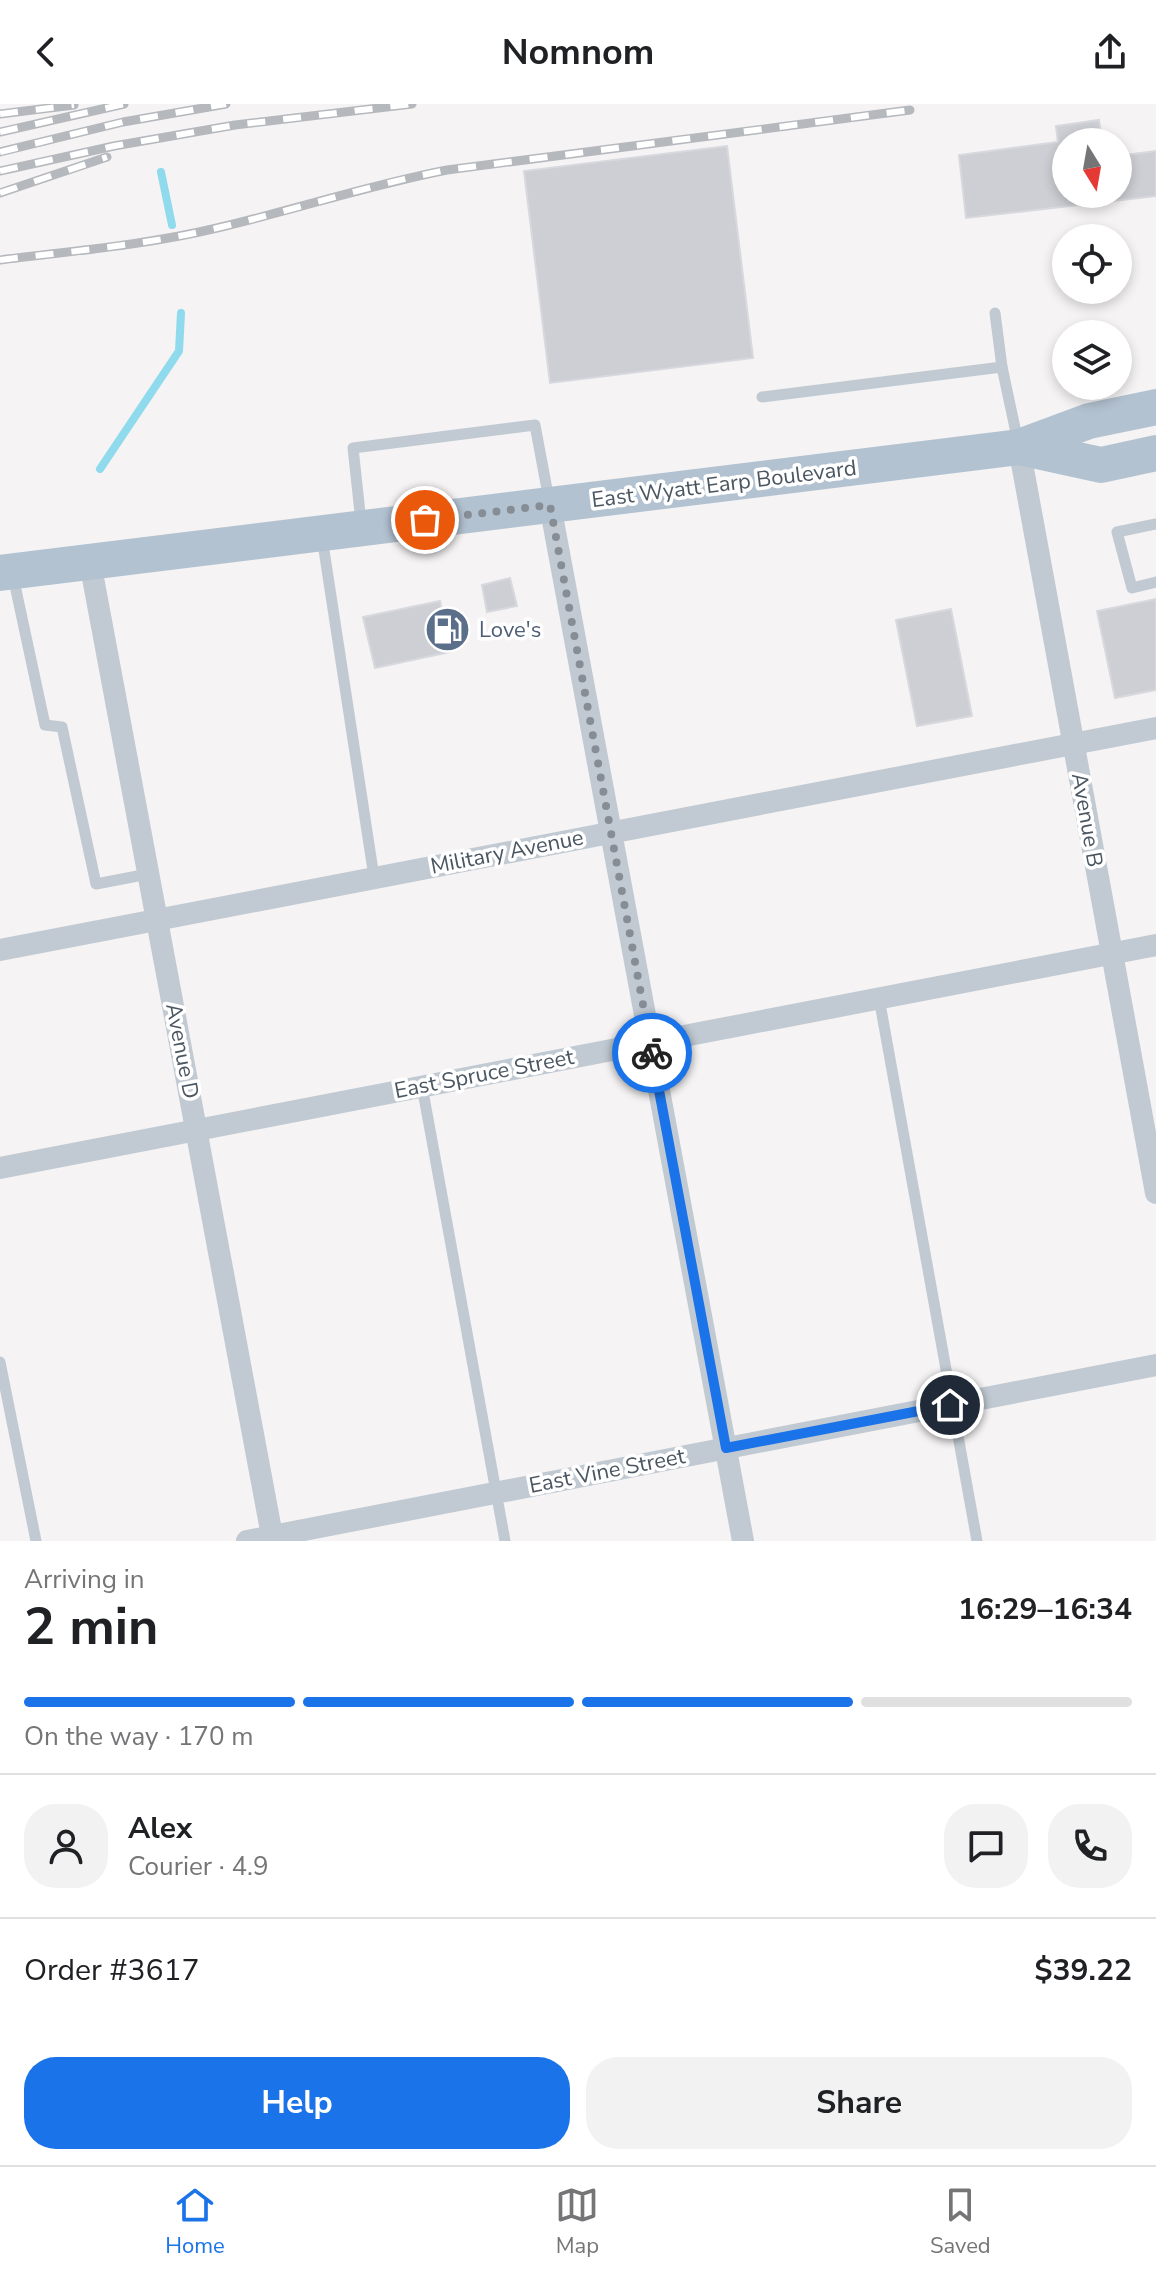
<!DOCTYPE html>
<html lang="en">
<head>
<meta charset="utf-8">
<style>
  body { margin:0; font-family:"Nunito Sans",sans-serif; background:#f2f2f2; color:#202124; height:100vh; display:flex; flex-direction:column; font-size:30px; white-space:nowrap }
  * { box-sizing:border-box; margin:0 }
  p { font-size:26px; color:#757577 }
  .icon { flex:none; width:44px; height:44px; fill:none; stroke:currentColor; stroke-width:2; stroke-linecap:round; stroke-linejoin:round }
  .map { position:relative; height:1437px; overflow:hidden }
  .panel { display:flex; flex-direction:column; background:#fff; flex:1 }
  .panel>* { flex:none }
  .needle { width:52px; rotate:169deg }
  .buttons { position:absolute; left:1052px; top:24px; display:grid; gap:16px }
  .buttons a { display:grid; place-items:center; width:80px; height:80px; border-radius:50%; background:#fff; box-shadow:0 4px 12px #0003; font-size:40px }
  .pin { position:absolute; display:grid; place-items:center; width:68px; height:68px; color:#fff; margin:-34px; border:4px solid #fff; border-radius:50%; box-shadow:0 2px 8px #0007 }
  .courier { position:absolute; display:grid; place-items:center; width:80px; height:80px; margin:-40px; border:6px solid #1a73e8; border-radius:50%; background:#fff; color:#222; box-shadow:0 2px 10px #0007 }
  .overview em { font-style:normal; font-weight:700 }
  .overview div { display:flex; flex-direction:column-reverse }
  .overview { display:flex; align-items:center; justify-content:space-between; height:136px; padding:0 24px }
  h1 { font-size:52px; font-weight:700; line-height:60px }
  .bar { display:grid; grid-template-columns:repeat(4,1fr); gap:12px 8px; align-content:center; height:96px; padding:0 24px }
  .bar i { height:10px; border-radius:6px; background:#e0e0e0 }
  .bar .on { background:#1a73e8 }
  .bar p { grid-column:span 4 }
  .line { display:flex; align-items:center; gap:20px; padding:0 24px; border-top:2px solid #e0e0e0 }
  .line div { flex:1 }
  .round { display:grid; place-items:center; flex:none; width:84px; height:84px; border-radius:32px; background:#f2f2f2 }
  .action { display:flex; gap:16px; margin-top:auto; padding:16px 24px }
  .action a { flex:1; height:92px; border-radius:32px; background:#1a73e8; color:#fff; font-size:32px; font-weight:700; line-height:92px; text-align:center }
  .action a+a { background:#f2f2f2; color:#202124 }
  header { display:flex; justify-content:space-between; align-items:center; height:104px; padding:0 24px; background:#fff; font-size:36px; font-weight:700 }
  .tab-bar { display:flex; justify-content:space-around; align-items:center; height:112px; border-top:2px solid #e0e0e0; background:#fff; font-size:22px; color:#757577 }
  .tab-bar a { display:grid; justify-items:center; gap:4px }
  .tab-bar .on { color:#1a73e8 }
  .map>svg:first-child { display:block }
</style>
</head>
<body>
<header><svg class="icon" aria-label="back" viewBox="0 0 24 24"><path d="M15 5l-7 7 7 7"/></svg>Nomnom<svg class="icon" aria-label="share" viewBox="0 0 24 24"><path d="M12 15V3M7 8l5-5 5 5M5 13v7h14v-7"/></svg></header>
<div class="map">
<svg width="1156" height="1437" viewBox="0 0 1156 1437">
  <rect width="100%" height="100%" fill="#f5f3f3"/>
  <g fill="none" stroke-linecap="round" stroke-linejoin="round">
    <!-- stream -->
    <g stroke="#90daee" stroke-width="8">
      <polyline points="161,68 172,121"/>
      <polyline points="100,365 179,247 181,209"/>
    </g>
  </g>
  <!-- building -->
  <g fill="#cdcfd5" stroke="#d7d9de" stroke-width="2">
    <polygon points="1099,16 1102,38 1066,38 1066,90 1118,90 1118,52 1156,47 1156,92 966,114 959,51 1058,38 1056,22"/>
    <polygon points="727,42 753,254 550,279 524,67"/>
    <polygon points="510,474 517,502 487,508 482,481"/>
    <polygon points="1156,495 1156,586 1115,594 1097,507"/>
    <polygon points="440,497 450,548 375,564 363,513"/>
    <polygon points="951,505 972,612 917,622 896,516"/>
  </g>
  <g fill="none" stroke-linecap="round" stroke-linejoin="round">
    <!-- service -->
    <g stroke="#c1cad2" stroke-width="11">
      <polyline points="995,209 1002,263 1018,338"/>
      <polyline points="762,293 1002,263"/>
      <polyline points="361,418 353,344 535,321 549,396"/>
      <polyline points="1156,420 1117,428 1132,484 1156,478"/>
      <polyline points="322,433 374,773"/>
      <polyline points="13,472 45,621 62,623 96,780 148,770"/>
      <polyline points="879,894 977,1437"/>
      <polyline points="422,982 505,1437"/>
      <polyline points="0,1258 36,1437"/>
    </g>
    <!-- minor -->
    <g stroke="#c1cad2" stroke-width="22">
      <polyline points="1019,343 1156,1089"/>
      <polyline points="550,401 743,1437"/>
      <polyline points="90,458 273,1437"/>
      <polyline points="0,846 1156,624"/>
      <polyline points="0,1064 1156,841"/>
      <polyline points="247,1437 1156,1261"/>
    </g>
    <!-- primary -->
    <g stroke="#b3c2d1" stroke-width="36">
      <polyline points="1019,343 1101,361 1156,349"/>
      <polyline points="0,469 1019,343 1089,317 1156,303"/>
    </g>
    <defs>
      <g id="rail">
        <polyline points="0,10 74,1"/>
        <polyline points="0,28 124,0"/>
        <polyline points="0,48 123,18 226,0"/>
        <polyline points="0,67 114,42 235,21 412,0"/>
        <polyline points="0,89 107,53"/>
        <path d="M0,156C72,147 146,141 217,124C294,106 369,81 447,66L910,6"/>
      </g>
    </defs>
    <!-- rail casing -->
    <use href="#rail" stroke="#b5b8bd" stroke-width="9"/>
    <!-- rail -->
    <use href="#rail" stroke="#fff" stroke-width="6" stroke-dasharray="18" stroke-linecap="butt"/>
  </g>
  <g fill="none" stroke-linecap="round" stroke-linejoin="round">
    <!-- done -->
    <polyline stroke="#868d94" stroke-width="8" stroke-dasharray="0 14.4" points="425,416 550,401 652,949"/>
    <!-- route -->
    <polyline stroke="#1a73e8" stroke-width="10" points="652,949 726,1344 950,1301"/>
  </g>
  <!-- icons -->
  <defs>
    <symbol id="fuel-disc" viewBox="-11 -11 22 22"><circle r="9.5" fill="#5c6f8a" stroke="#fff"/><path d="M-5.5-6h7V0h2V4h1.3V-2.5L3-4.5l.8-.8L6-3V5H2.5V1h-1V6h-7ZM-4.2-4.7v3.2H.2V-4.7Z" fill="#fff"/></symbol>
  </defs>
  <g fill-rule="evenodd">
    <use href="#fuel-disc" x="422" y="500" width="51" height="51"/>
  </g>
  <g text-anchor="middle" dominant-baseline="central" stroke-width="7" stroke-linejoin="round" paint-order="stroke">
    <!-- street labels -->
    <g font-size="22" fill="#4a5661" stroke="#fff">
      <text transform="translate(724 380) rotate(-7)">East Wyatt Earp Boulevard</text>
      <text transform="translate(1087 716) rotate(80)">Avenue B</text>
      <text transform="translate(507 748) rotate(-11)">Military Avenue</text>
      <text transform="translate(182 947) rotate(79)">Avenue D</text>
      <text transform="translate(484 970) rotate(-11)">East Spruce Street</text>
      <text transform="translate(607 1367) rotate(-11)">East Vine Street</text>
    </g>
    <!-- service labels -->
    <g font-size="22" fill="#4e5e75" stroke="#fff" text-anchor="start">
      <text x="479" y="526">Love's</text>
    </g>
  </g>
</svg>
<div class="buttons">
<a><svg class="needle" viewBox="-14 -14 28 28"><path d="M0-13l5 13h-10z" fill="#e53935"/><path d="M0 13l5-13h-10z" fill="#757577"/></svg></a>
<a><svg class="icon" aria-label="locate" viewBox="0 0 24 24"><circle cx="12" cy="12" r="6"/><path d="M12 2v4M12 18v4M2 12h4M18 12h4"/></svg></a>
<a><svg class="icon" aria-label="layers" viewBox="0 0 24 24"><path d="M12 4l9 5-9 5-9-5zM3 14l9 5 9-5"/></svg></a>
</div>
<div class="pin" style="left:425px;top:416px;background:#ea580c"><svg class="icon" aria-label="bag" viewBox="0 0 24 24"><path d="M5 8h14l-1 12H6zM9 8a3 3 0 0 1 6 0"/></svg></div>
<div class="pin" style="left:950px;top:1301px;background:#1f2937"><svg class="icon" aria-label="home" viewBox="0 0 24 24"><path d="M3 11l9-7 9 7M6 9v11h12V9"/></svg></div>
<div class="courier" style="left:652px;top:949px"><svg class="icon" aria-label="bike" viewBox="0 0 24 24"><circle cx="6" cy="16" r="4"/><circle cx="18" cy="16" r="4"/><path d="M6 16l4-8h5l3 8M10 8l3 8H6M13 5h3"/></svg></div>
</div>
<section class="panel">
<div class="overview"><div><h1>2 min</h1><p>Arriving in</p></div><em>16:29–16:34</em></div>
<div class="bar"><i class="on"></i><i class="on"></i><i class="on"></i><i></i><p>On the way · 170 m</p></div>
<div class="line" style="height:144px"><a class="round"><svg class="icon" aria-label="person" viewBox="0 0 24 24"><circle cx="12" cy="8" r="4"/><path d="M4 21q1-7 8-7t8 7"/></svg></a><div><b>Alex</b><p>Courier · 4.9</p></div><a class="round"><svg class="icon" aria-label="chat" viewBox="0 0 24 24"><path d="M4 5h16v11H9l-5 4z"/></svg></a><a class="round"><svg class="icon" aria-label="phone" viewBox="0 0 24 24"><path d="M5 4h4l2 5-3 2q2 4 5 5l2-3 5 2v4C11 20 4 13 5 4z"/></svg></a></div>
<div class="line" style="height:104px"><div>Order #3617</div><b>$39.22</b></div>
<div class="action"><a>Help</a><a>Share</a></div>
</section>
<nav class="tab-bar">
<a class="on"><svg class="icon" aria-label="home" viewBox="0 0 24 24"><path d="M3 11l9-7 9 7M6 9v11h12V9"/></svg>Home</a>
<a><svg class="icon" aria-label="map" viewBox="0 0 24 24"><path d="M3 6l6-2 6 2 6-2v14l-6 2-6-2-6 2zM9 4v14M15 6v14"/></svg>Map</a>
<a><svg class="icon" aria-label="saved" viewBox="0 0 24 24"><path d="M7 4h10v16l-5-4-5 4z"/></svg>Saved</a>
</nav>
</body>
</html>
